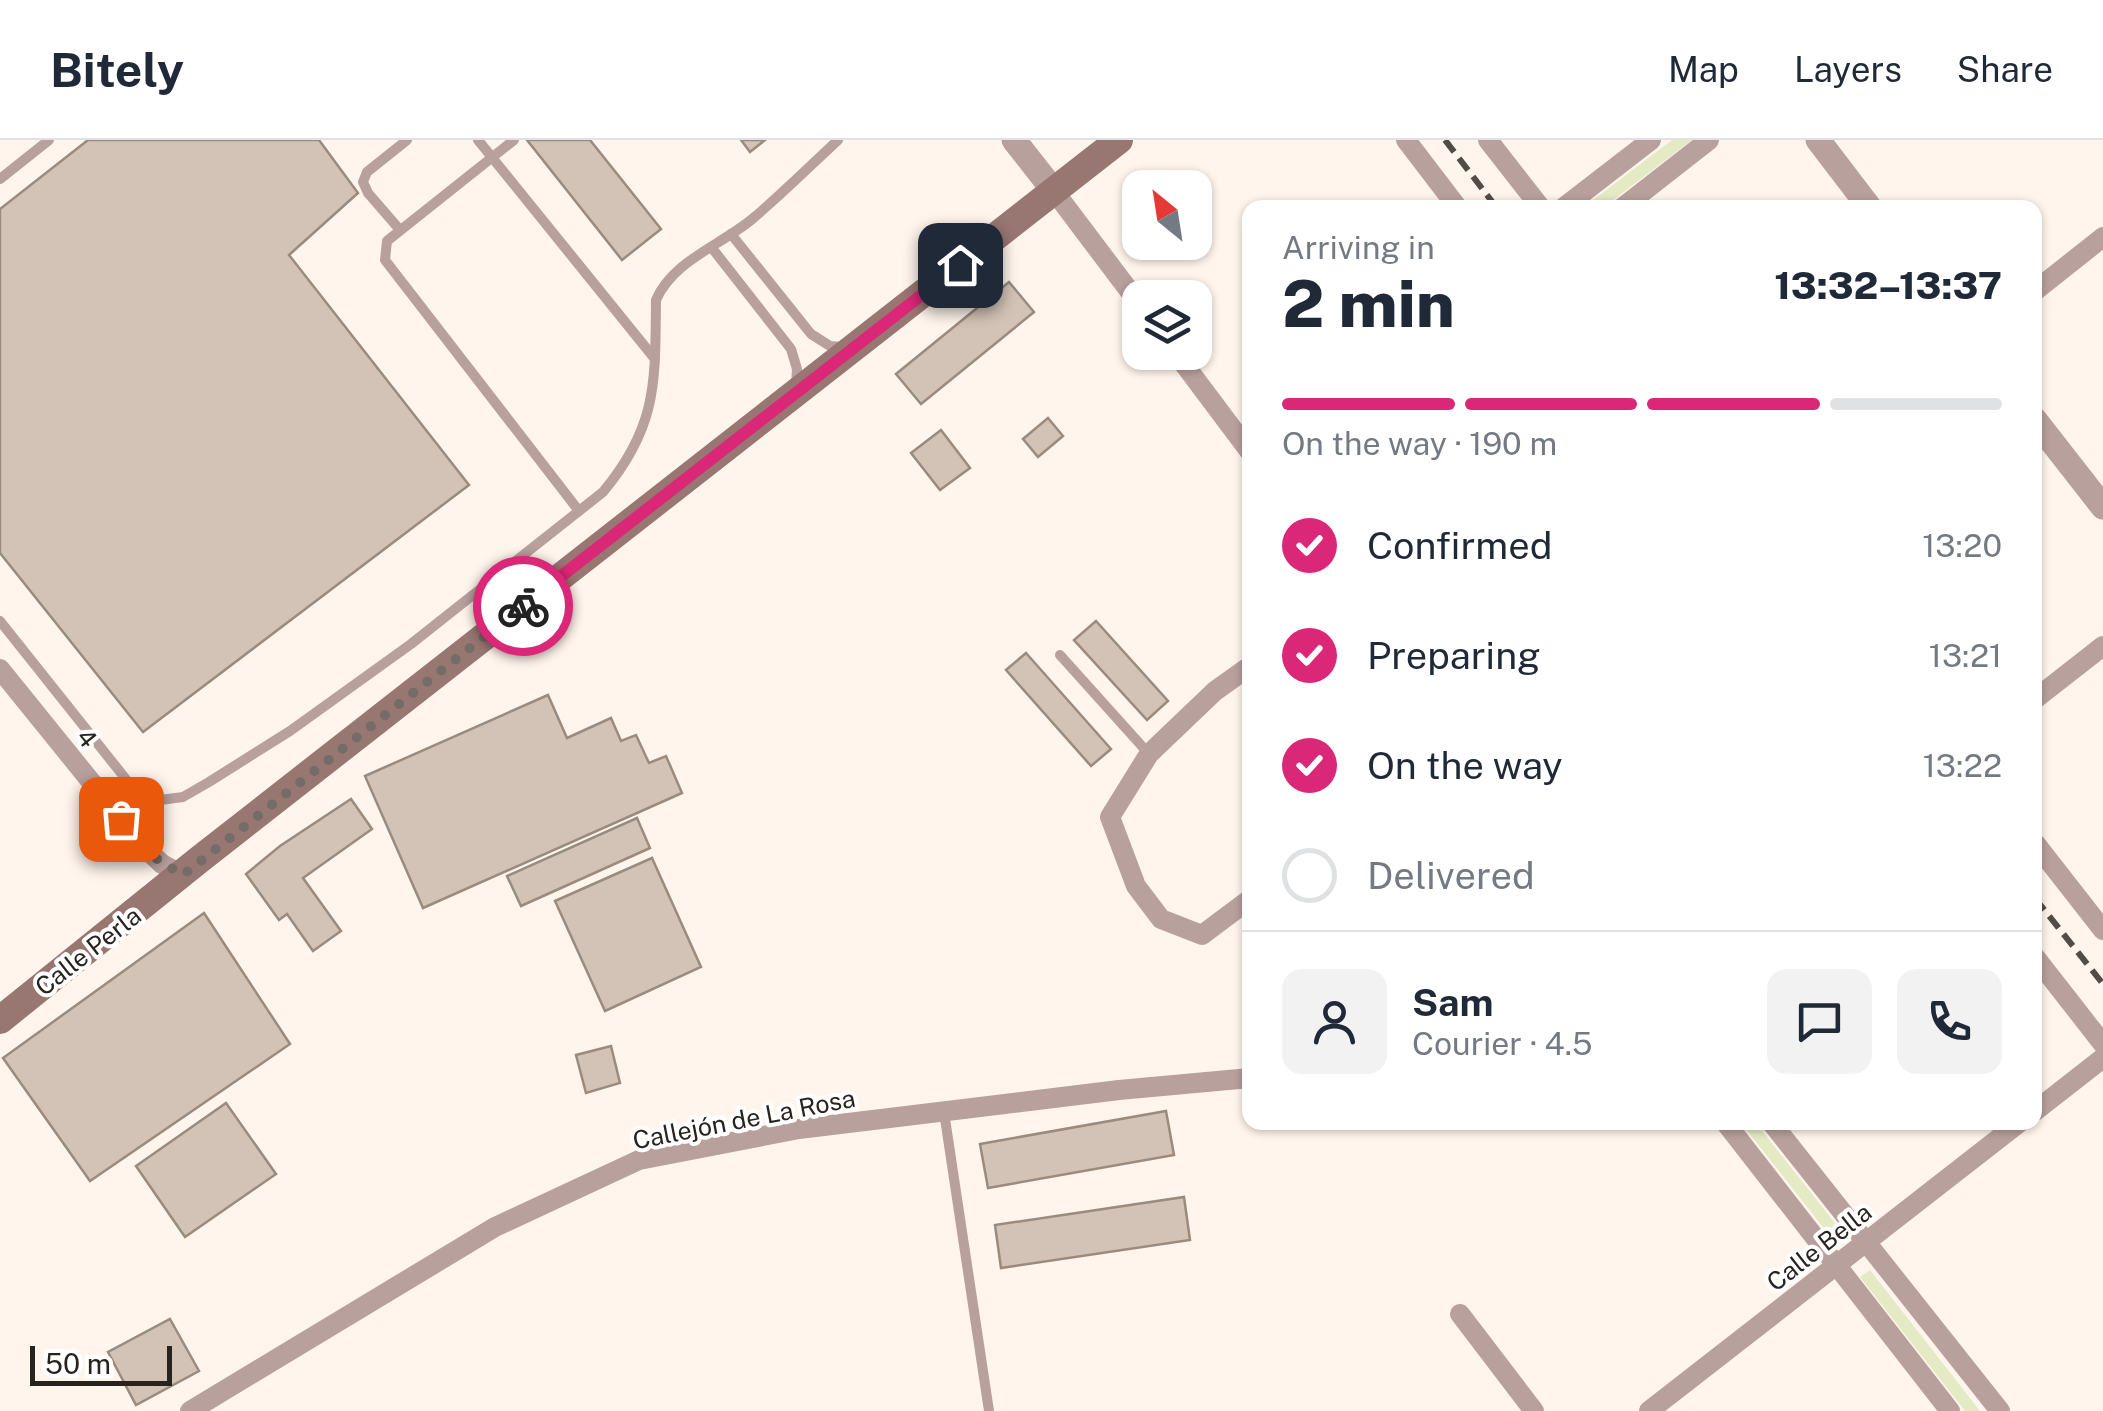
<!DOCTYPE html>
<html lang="en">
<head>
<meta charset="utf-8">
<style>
  body { margin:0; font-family:"Public Sans",sans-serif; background:#f2f2f3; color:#1f2937; height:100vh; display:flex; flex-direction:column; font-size:38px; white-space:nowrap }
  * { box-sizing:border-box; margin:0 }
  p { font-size:32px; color:#747a83 }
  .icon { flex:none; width:55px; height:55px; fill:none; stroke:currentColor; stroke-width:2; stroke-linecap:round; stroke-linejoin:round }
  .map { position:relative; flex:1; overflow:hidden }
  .sheet { position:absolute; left:1242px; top:60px; width:800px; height:930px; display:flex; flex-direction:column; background:#fff; border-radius:20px; box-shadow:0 2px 8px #0004 }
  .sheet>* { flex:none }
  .needle { width:65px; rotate:330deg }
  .controls { position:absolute; left:1122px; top:30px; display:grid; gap:20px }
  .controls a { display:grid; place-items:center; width:90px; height:90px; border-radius:20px; background:#fff; box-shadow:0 2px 8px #0004; font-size:50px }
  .scale { position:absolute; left:30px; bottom:25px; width:142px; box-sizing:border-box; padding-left:10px; border:5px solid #29231e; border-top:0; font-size:28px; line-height:35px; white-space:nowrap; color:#29231e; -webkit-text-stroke:8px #fff; paint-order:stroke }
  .pin { position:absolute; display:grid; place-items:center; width:85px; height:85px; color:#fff; margin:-42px; border-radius:20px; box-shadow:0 5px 15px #0006 }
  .courier { position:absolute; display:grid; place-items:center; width:100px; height:100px; margin:-50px; border:8px solid #db2777; border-radius:50%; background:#fff; color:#222; box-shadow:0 2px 12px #0007 }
  .head em { font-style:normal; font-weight:800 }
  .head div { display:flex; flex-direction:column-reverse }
  .head { display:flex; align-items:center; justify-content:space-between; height:170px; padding:0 40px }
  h1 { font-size:65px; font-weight:800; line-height:75px }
  .bar { display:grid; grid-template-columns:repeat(4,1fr); gap:15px 10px; align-content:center; height:120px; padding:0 40px }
  .bar i { height:12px; border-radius:8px; background:#e0e1e3 }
  .bar .selected { background:#db2777 }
  .bar p { grid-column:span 4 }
  .line { display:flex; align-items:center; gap:25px; padding:0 40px; border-top:2px solid #e0e1e3 }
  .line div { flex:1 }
  .round { display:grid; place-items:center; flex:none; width:105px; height:105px; border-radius:20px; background:#f2f2f3 }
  ol { padding:0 40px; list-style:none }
  li { display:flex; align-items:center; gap:30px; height:110px }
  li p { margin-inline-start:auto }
  li .icon { padding:10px; border-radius:50%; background:#db2777; color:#fff; stroke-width:4 }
  li:last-child { color:#747a83 }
  li i { width:55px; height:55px; border:5px solid #e0e1e3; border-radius:50% }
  header { display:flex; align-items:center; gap:60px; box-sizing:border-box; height:140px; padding:0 50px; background:#fff; border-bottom:2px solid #e0e1e3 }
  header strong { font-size:48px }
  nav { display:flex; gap:55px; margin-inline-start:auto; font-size:35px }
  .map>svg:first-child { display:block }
</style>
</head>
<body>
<header>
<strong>Bitely</strong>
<nav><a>Map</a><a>Layers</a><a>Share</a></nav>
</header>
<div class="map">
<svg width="2103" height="1271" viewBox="0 0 2103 1271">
  <rect width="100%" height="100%" fill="#fff5ec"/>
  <!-- green -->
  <g fill="#e4ebc4">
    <polygon points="1672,0 1692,0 1604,67 1584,67"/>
    <polygon points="1741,983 1756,983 1846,1097 1837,1105"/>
    <polygon points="1870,1130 1980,1271 1965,1271 1860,1137"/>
  </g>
  <!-- building -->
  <g fill="#d3c3b6" stroke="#9a8b7e" stroke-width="2.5">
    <polygon points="88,0 319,0 358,53 289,115 469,345 143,592 0,413 0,69"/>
    <polygon points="527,0 590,0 661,89 622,120"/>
    <polygon points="741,0 765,0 750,12"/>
    <polygon points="1009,142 1034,172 921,264 896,234"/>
    <polygon points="1048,278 1063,296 1038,317 1023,299"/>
    <polygon points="941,290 970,328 940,350 911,313"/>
    <polygon points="1096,481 1168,561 1147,580 1074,500"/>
    <polygon points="1026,513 1111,609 1091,626 1006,530"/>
    <polygon points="548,555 567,598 611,578 621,601 636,595 649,623 666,616 682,653 423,768 365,636"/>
    <polygon points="351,659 372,689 303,738 341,791 313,811 287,774 279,780 246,734 280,706"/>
    <polygon points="637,678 650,708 521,766 507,736"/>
    <polygon points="652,718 701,827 605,871 555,761"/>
    <polygon points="204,773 290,904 90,1041 3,918"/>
    <polygon points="611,906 620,943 586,953 576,915"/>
    <polygon points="226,963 276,1034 185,1097 136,1026"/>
    <polygon points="1166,971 1174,1015 988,1048 980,1004"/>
    <polygon points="1184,1057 1190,1100 1001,1128 995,1085"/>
    <polygon points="170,1179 199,1231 136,1265 108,1212"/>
  </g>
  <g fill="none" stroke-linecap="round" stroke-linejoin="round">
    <!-- service -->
    <g stroke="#b8a09d" stroke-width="10">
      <polyline points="478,0 655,219"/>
      <polyline points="514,0 387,101 385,120 579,371"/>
      <polyline points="0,39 49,0"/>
      <polyline points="400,90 368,53 363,42 367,32 407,0"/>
      <polyline points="731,94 811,194 830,206 842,207"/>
      <polyline points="712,108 791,209 797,229 796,244"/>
      <path d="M0,481L129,643L143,655L160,660L183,657L209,642L290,591L411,504L603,352C658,286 655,242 656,160C673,121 719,106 751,80C781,55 809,27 838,0"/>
      <polyline points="1060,515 1149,614"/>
      <polyline points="944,972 989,1271"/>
    </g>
    <!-- minor -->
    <g stroke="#b8a09d" stroke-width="20">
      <polyline points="1406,0 1458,68"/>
      <polyline points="1488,0 1541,68"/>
      <polyline points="1054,51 1140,165"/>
      <polyline points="1563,68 1651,0"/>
      <polyline points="1622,68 1709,0"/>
      <polyline points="2035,151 2103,97"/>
      <polyline points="1175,212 1250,312"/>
      <polyline points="1250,526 1215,551 1149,614 1110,677 1136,746 1161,779 1202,795 1250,759"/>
      <polyline points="0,529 143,706 162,724 183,735"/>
      <polyline points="2035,559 2103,506"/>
      <polyline points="2035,703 2103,790"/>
      <polyline points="2035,817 2103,904"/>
      <polyline points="2035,971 2103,918"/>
      <polyline points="1725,982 1950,1271"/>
      <polyline points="1771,982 2000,1271"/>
      <polyline points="1460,1174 1534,1271"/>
      <polyline points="190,1271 495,1087 639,1020 799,989 1119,950 1250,938"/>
      <polyline points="1649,1271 2020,982"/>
    </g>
    <!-- tertiary -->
    <g stroke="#b8a09d" stroke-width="25">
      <polyline points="1014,0 1054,51"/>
      <polyline points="1818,0 1870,68"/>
      <polyline points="2035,280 2103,367"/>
    </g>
    <!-- secondary -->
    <polyline stroke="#987672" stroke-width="28" points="0,880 200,719 1119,0"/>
    <!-- rail -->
    <g stroke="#524c46" stroke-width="6" stroke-dasharray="15 8" stroke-linecap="butt">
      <polyline points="1445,0 1497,68"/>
      <polyline points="2035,758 2103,844"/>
    </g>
  </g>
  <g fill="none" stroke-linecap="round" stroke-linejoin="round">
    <!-- done -->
    <polyline stroke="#746c66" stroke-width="10" stroke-dasharray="0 18" points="121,679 154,717 183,735 523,466"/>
    <!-- route -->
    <polyline stroke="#db2777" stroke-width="12" points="523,466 960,125"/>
  </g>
  <g text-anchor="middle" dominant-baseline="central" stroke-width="8" stroke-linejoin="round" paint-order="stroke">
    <!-- street labels -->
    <g font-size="25" fill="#29231e" stroke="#fff">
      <text transform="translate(87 598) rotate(51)">4</text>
      <text transform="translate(88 811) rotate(-38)">Calle Perla</text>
      <text transform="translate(744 979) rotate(-11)">Callejón de La Rosa</text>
      <text transform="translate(1819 1107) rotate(-38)">Calle Bella</text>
    </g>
  </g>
</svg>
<div class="controls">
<a><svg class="needle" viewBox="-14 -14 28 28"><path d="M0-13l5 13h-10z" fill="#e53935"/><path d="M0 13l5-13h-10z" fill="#747a83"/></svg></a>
<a><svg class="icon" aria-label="layers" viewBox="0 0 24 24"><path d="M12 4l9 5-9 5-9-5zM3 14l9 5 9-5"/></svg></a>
</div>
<div class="scale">50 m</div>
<div class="pin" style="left:121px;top:679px;background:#ea580c"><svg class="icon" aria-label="bag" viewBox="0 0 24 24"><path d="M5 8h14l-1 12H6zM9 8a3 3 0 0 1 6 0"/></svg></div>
<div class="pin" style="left:960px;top:125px;background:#1f2937"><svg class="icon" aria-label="home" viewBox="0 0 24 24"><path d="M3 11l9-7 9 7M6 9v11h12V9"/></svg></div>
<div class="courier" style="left:523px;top:466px"><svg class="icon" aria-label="bike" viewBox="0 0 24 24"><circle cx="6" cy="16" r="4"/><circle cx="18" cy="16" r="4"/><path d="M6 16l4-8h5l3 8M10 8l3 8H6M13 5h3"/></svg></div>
<section class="sheet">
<div class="head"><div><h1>2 min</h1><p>Arriving in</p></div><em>13:32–13:37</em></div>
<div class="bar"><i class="selected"></i><i class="selected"></i><i class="selected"></i><i></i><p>On the way · 190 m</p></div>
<ol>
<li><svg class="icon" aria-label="check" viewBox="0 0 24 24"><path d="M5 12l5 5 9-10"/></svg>Confirmed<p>13:20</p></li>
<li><svg class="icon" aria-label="check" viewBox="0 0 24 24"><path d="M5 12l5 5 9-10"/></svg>Preparing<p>13:21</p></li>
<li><svg class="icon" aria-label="check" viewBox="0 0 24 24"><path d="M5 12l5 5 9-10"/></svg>On the way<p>13:22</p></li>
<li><i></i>Delivered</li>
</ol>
<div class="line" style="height:180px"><a class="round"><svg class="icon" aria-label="person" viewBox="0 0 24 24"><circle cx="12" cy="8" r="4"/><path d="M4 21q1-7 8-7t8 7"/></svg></a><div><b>Sam</b><p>Courier · 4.5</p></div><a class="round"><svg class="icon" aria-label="chat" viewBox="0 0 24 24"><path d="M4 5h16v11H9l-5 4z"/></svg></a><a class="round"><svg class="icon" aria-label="phone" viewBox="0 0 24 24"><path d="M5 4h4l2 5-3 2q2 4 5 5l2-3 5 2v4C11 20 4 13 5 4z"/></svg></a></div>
</section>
</div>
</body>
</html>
